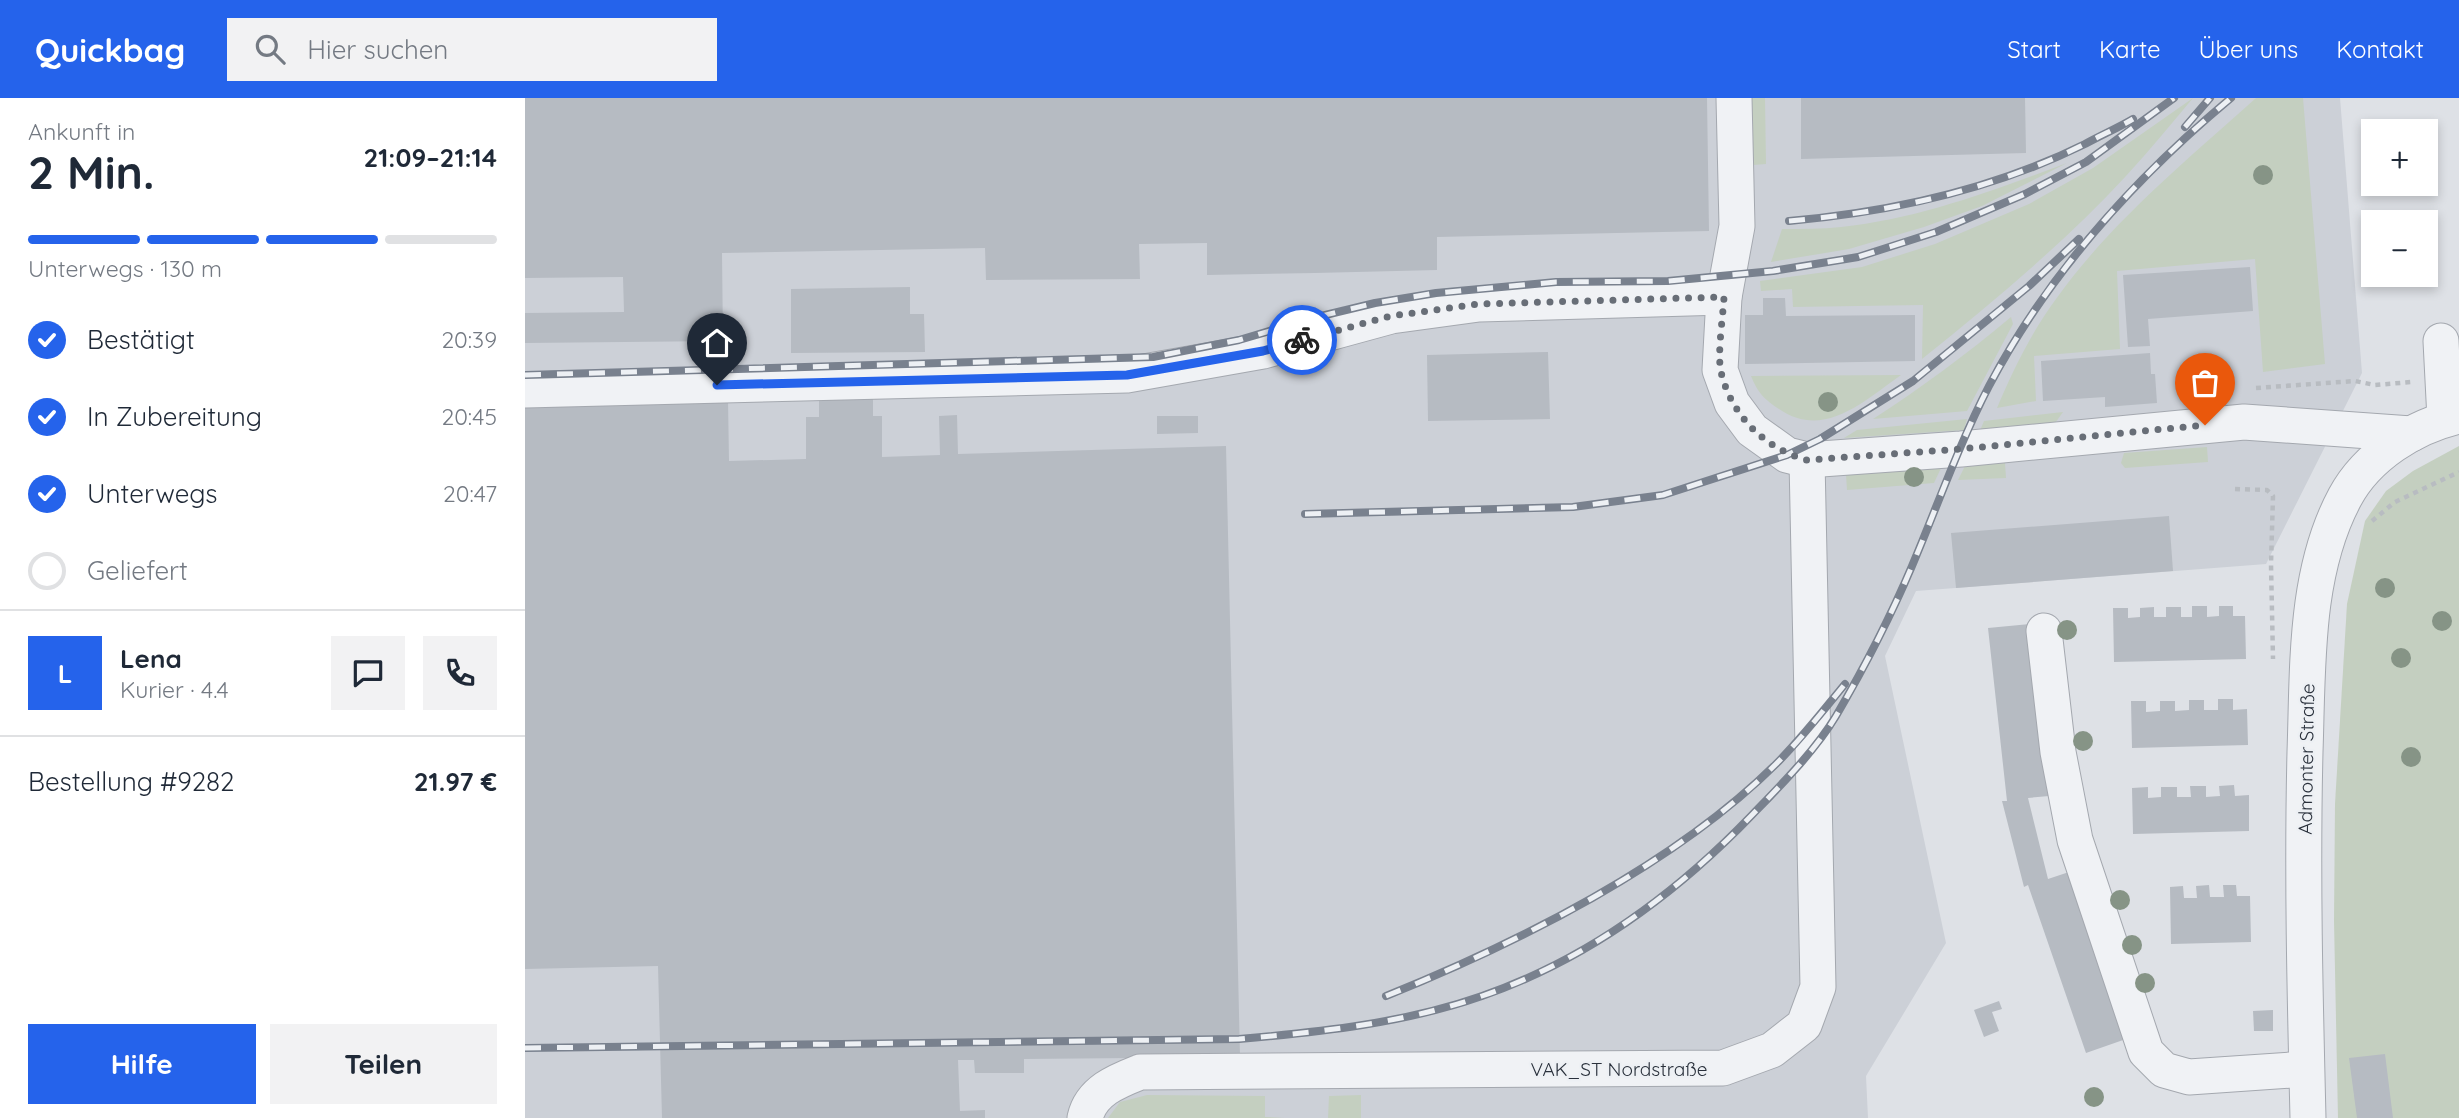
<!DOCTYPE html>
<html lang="de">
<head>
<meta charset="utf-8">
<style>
  body { margin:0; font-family:Quicksand,sans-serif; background:#f2f2f3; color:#1f2937; height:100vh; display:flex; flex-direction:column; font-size:26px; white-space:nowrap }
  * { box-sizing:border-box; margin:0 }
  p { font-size:23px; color:#747a83 }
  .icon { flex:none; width:38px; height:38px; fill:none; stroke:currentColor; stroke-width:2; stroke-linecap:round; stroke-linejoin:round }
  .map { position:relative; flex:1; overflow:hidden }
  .drawer { display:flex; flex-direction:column; background:#fff; width:525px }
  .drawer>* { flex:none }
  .tools { position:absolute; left:1836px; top:21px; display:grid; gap:14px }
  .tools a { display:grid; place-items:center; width:77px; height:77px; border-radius:0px; background:#fff; box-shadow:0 4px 10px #0003; font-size:35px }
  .pin { position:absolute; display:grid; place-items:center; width:60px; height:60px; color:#fff; margin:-72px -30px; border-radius:50% 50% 50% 0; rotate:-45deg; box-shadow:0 0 7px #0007 }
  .pin .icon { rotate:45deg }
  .courier { position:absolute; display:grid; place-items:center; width:70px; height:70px; margin:-35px; border:5px solid #2563eb; border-radius:50%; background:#fff; color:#222; box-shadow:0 2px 9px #0007 }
  .summary em { font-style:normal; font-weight:700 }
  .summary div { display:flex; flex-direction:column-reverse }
  .summary { display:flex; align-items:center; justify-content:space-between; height:119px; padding:0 28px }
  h1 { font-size:46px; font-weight:700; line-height:52px }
  .bar { display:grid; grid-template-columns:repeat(4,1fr); gap:10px 7px; align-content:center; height:84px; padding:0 28px }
  .bar i { height:9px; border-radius:5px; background:#e0e1e3 }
  .bar .active { background:#2563eb }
  .bar p { grid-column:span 4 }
  .line { display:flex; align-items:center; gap:18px; padding:0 28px; border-top:2px solid #e0e1e3 }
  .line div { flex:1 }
  .round { display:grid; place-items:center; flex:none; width:74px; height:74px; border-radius:0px; background:#f2f2f3 }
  ol { padding:0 28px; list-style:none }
  li { display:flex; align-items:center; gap:21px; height:77px }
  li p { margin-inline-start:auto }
  li .icon { padding:7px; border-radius:50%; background:#2563eb; color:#fff; stroke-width:4 }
  li:last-child { color:#747a83 }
  li i { width:38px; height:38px; border:4px solid #e0e1e3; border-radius:50% }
  .button { display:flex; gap:14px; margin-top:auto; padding:14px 28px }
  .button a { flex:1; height:80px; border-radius:0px; background:#2563eb; color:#fff; font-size:28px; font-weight:700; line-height:80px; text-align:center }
  .button a+a { background:#f2f2f3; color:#1f2937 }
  header { display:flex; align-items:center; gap:42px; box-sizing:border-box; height:98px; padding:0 35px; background:#2563eb; color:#fff }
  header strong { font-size:33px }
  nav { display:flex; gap:38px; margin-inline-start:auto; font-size:24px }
  .search { width:490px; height:63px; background:#f2f2f3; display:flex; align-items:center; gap:18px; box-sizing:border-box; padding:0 24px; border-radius:0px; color:#747a83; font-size:26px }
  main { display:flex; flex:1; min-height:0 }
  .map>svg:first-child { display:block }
</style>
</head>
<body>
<header>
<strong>Quickbag</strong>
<div class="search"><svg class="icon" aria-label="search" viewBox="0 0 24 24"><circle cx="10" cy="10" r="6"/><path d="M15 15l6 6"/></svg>Hier suchen</div>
<nav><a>Start</a><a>Karte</a><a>Über uns</a><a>Kontakt</a></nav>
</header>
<main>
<section class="drawer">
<div class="summary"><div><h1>2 Min.</h1><p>Ankunft in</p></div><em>21:09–21:14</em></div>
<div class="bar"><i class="active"></i><i class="active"></i><i class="active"></i><i></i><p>Unterwegs · 130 m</p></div>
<ol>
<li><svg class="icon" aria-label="check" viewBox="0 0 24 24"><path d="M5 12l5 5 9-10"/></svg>Bestätigt<p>20:39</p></li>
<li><svg class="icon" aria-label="check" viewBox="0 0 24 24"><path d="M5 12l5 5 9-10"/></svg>In Zubereitung<p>20:45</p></li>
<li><svg class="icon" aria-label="check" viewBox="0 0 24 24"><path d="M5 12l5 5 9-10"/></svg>Unterwegs<p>20:47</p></li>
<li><i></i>Geliefert</li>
</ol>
<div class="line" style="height:126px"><b class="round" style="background:#2563eb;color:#fff">L</b><div><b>Lena</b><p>Kurier · 4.4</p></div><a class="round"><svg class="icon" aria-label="chat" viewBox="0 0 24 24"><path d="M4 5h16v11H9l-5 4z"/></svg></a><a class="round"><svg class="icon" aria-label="phone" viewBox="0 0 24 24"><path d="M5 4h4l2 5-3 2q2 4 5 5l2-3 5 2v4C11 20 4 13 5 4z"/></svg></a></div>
<div class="line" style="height:91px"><div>Bestellung #9282</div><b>21.97 €</b></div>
<div class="button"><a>Hilfe</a><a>Teilen</a></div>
</section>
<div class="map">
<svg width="1934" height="1020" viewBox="0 0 1934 1020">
  <rect width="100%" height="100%" fill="#dee1e6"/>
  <!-- built -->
  <polygon fill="#ccd0d7" points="0,0 1815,0 1837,275 1741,466 1391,493 1360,558 1421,845 1341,978 1343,1020 0,1020"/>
  <!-- green -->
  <g fill="#c4cfc0">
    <polygon points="1226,0 1240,0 1241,66 1228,67"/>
    <path d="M1668,0C1646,26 1624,53 1601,78C1539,145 1468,204 1397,261L1398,207L1268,209L1267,191L1236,193L1235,183L1337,169L1410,146L1504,106L1568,70Z"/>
    <path d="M1731,0H1778L1800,266L1738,274L1730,161L1592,173L1595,251L1509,258L1511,303L1472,310C1488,272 1506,235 1531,201C1586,124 1661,63 1731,0Z"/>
    <path d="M1542,65L1457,108L1399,129L1324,151L1246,164L1257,131C1277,131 1297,131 1316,129C1394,121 1470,92 1542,65Z"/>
    <path d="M1486,219L1488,226L1442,313L1348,321C1396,290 1442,256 1486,219Z"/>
    <path d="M1376,277C1339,303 1299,342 1254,311C1239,301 1233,295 1226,278Z"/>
    <polygon points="1538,314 1528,328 1454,335 1459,323"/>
    <polygon points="1442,321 1439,332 1319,340 1332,332"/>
    <polygon points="1934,348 1934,1020 1813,1020 1809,823 1810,706 1822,506 1840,423 1861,393 1888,373"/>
    <polygon points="1682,349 1683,364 1600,370 1596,365 1599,355"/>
    <polygon points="1480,365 1481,380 1433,382 1440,368"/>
    <polygon points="1416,370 1409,385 1322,392 1321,376"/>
    <polygon points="622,997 740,998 740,1019 760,1020 583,1020 595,1004"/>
    <polygon points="836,997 836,1020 803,1020 804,998"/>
  </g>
  <!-- building -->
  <g fill="#b6bbc2">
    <polygon points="0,0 1182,0 1184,133 912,139 912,172 790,175 682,177 682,145 614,146 615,181 461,182 460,150 197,155 198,243 0,245 0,215 99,214 98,179 0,180"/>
    <polygon points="1276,0 1500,0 1501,55 1276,61"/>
    <polygon points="1725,169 1728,213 1623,221 1625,248 1603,249 1598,177"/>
    <polygon points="385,189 385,216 399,216 400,254 266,255 266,191"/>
    <polygon points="1238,200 1260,200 1261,218 1390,217 1390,263 1220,266 1220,217 1238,217"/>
    <polygon points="1023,254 1025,321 903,323 902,257"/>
    <polygon points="1625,255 1626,276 1630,276 1632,305 1580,309 1580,299 1518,303 1516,263"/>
    <polygon points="294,299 348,299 348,318 357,318 357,359 415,357 414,318 432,317 433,356 701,348 715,959 499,961 499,975 450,975 449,962 433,962 435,1013 460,1012 460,1020 137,1020 133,868 0,871 0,305 203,302 204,363 281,361 281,319 294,319"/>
    <polygon points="632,318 673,318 673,335 632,336"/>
    <polygon points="1644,418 1648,473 1431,490 1426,435"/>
    <polygon points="1667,508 1682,508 1682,519 1694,518 1694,508 1708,508 1708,518 1720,518 1721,561 1589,564 1588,510 1603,510 1603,520 1615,519 1615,510 1629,509 1629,519 1641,519 1641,509 1656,509 1656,519 1667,519"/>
    <polygon points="1505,526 1524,698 1503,700 1523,781 1544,774 1601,941 1561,955 1503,787 1499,789 1477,703 1482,703 1463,530"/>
    <polygon points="1693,601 1708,601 1708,612 1722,611 1723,647 1607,650 1606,603 1621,603 1621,614 1635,613 1635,603 1650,603 1650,613 1664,612 1664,602 1679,602 1679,612 1693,612"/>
    <polygon points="1709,687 1710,698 1724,697 1724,733 1608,736 1607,690 1623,689 1623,700 1636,699 1636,689 1652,689 1652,699 1666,699 1665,688 1681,688 1681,699 1695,698 1694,688"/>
    <polygon points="1684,787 1685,799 1699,799 1698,787 1711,787 1712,798 1725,798 1726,844 1646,846 1645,789 1658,788 1659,800 1672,800 1671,788"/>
    <polygon points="1474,903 1477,911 1467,914 1474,933 1459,939 1449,912"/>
    <polygon points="1748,912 1748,933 1729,933 1728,913"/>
    <polygon points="1860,956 1868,1020 1832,1020 1824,960"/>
  </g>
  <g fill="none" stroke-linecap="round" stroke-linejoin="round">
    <defs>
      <g id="minor">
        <polyline points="1209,0 1212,128 1199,199 1195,272 1207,305 1227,332 1262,357 1282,362 1436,351 1719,324 1886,336"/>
        <polyline points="1916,243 1920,321"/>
        <polyline points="0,292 602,277 738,253 866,218 954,206 1199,199"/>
        <polyline points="1519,533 1533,654 1550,742 1621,954 1639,972 1664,979 1781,971"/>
        <path d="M560,1020C566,993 592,983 615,974L1198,970L1247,952L1279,927L1293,889L1282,362"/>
        <path d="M1783,1020C1780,898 1777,776 1780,654C1783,570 1779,475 1820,399C1842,358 1889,328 1934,318"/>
      </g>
    </defs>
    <!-- minor casing -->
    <use href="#minor" stroke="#a4a8af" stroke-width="37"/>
    <!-- path -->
    <g stroke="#b8bcc1" stroke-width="4.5" stroke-dasharray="5 5" stroke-linecap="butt">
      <polyline points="1731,290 1830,283 1850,287 1886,284"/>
      <polyline points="1710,391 1742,392 1748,398 1746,466 1748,561"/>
      <polyline points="1847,423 1870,404 1934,374"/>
    </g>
    <!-- minor -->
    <use href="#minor" stroke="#f0f2f5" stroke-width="35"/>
    <defs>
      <g id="rail">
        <polyline points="1660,29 1685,0"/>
        <path d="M1264,123C1367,114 1467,92 1560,46C1576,37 1593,30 1608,21"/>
        <polyline points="0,277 628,259 714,242 792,219 850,205 911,195 1031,184 1143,183 1248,173 1333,159 1411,134 1500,96 1561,64 1649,0"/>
        <polyline points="780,416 1048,409 1138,397 1262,357 1295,341 1388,283 1504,188 1554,141"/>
        <path d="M861,898C993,845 1149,767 1251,666C1276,641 1298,613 1320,586"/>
        <path d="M0,950L714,941C796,934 880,925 957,898C1061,862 1151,796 1227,717C1255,688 1290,653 1311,618C1339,570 1365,520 1387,468C1412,409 1434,346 1464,288C1523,176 1609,81 1706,0"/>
      </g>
    </defs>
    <!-- rail casing -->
    <use href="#rail" stroke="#79818e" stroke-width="8"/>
    <!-- rail -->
    <use href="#rail" stroke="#edf0f4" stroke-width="5" stroke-dasharray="16" stroke-linecap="butt"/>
  </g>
  <!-- trees -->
  <g fill="#869486">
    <circle cx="1738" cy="77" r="10"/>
    <circle cx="1303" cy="304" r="10"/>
    <circle cx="1389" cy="379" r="10"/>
    <circle cx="1860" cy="490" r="10"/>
    <circle cx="1917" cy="523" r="10"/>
    <circle cx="1542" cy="532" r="10"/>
    <circle cx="1876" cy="560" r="10"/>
    <circle cx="1558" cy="643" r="10"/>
    <circle cx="1886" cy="659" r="10"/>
    <circle cx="1595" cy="802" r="10"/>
    <circle cx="1607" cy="847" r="10"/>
    <circle cx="1620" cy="885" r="10"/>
    <circle cx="1569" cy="999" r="10"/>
  </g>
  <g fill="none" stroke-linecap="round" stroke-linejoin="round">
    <!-- done -->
    <path stroke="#686e77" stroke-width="7" stroke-dasharray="0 12.6" d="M777,242L866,218L954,206L1199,199C1198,219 1192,256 1196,274C1206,317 1240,351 1282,362L1436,351L1680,327"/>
    <!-- route -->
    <polyline stroke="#2563eb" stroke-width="9" points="192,287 602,277 738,253 777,242"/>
  </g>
  <g text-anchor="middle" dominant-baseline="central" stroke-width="5" stroke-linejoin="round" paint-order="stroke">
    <!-- street labels -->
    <g font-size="19" fill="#29303b" stroke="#edf0f4">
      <text transform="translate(1781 661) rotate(-89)">Admonter Straße</text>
      <text x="1094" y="971">VAK_ST Nordstraße</text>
    </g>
  </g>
</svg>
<div class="tools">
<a>+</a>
<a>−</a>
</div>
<div class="pin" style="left:1680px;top:327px;background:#ea580c"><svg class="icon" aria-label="bag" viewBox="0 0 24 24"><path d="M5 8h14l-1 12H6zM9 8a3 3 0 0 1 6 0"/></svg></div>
<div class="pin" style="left:192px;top:287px;background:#1f2937"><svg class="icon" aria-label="home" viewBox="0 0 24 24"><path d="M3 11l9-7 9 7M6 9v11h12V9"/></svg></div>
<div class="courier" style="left:777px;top:242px"><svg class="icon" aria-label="bike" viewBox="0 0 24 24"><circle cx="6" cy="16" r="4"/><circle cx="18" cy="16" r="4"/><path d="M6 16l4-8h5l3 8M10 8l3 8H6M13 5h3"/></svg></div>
</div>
</main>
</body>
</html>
